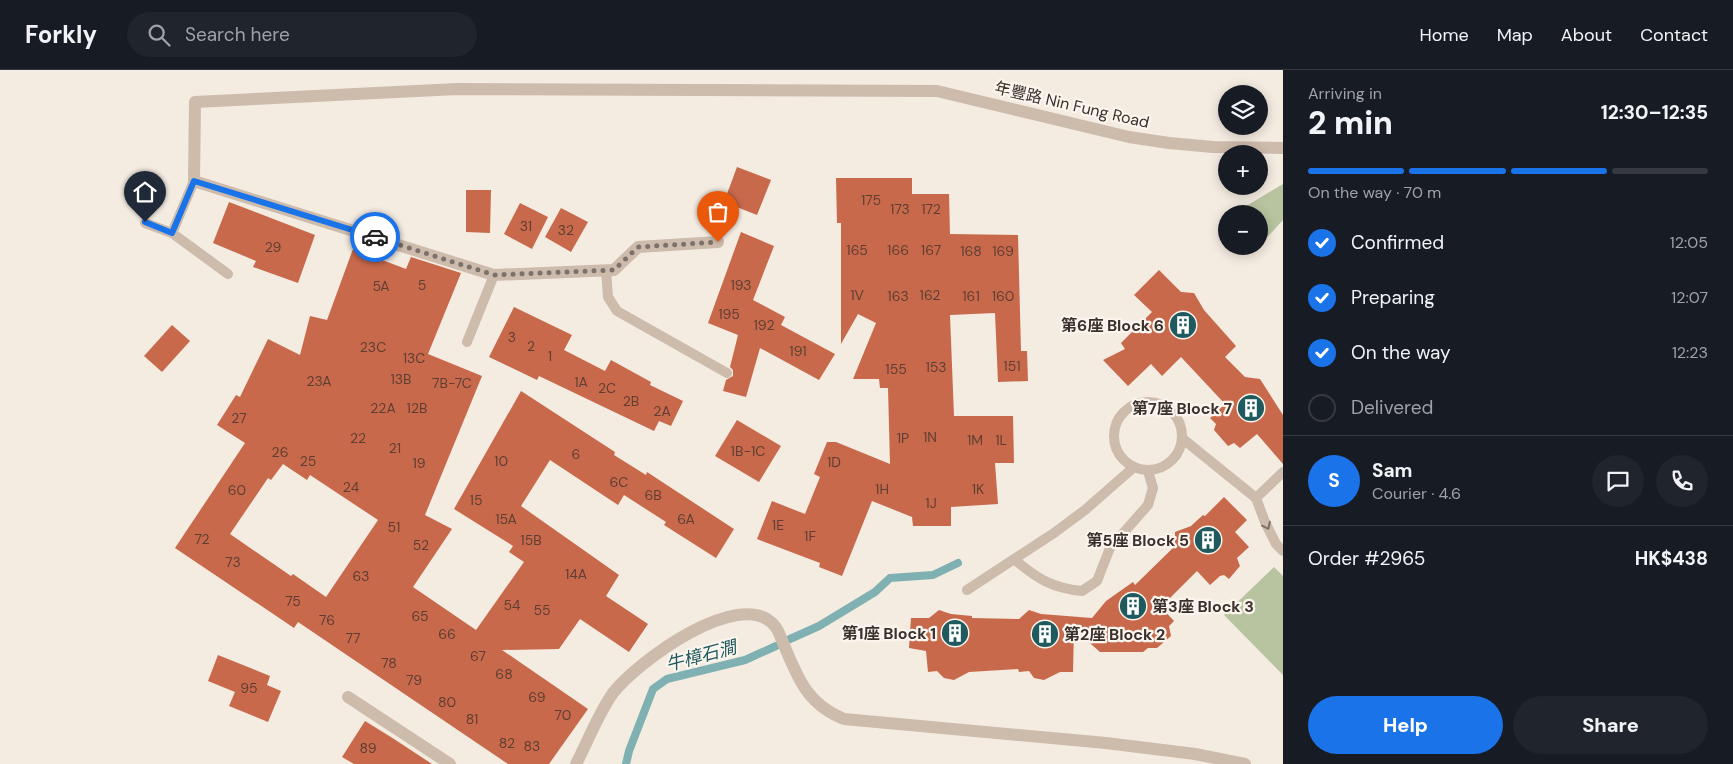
<!DOCTYPE html>
<html lang="en">
<head>
<meta charset="utf-8">
<style>
  body { margin:0; font-family:"DM Sans","Noto Sans TC",sans-serif; background:#20242c; color:#f1f3f6; height:100vh; display:flex; flex-direction:column; font-size:19px; white-space:nowrap }
  * { box-sizing:border-box; margin:0 }
  p { font-size:16px; color:#9ea1a6 }
  .icon { flex:none; width:28px; height:28px; fill:none; stroke:currentColor; stroke-width:2; stroke-linecap:round; stroke-linejoin:round }
  .map { position:relative; flex:1; overflow:hidden }
  .details { display:flex; flex-direction:column; background:#171b24; width:450px }
  .details>* { flex:none }
  .fabs { position:absolute; left:1218px; top:15px; display:grid; gap:10px }
  .fabs a { display:grid; place-items:center; width:50px; height:50px; border-radius:50%; background:#171b24; box-shadow:0 2px 12px #0003; font-size:25px }
  .pin { position:absolute; display:grid; place-items:center; width:42px; height:42px; color:#fff; margin:-51px -21px; border-radius:50% 50% 50% 0; rotate:-45deg; box-shadow:0 0 5px #0007 }
  .pin .icon { rotate:45deg }
  .courier { position:absolute; display:grid; place-items:center; width:50px; height:50px; margin:-25px; border:4px solid #1a73e8; border-radius:50%; background:#fff; color:#222; box-shadow:0 1px 6px #0007 }
  .overview em { font-style:normal; font-weight:800 }
  .overview div { display:flex; flex-direction:column-reverse }
  .overview { display:flex; align-items:center; justify-content:space-between; height:85px; padding:0 25px }
  h1 { font-size:32px; font-weight:800; line-height:38px }
  .bar { display:grid; grid-template-columns:repeat(4,1fr); gap:8px 5px; align-content:center; height:60px; padding:0 25px }
  .bar i { height:6px; border-radius:4px; background:#363941 }
  .bar .active { background:#1a73e8 }
  .bar p { grid-column:span 4 }
  .line { display:flex; align-items:center; gap:12px; padding:0 25px; border-top:1px solid #363941 }
  .line div { flex:1 }
  .round { display:grid; place-items:center; flex:none; width:52px; height:52px; border-radius:26px; background:#20242c }
  ol { padding:0 25px; list-style:none }
  li { display:flex; align-items:center; gap:15px; height:55px }
  li p { margin-inline-start:auto }
  li .icon { padding:5px; border-radius:50%; background:#1a73e8; color:#fff; stroke-width:4 }
  li:last-child { color:#9ea1a6 }
  li i { width:28px; height:28px; border:2px solid #363941; border-radius:50% }
  .action { display:flex; gap:10px; margin-top:auto; padding:10px 25px }
  .action a { flex:1; height:58px; border-radius:30px; background:#1a73e8; color:#fff; font-size:20px; font-weight:800; line-height:58px; text-align:center }
  .action a+a { background:#20242c; color:#f1f3f6 }
  header { display:flex; align-items:center; gap:30px; box-sizing:border-box; height:70px; padding:0 25px; background:#171b24; border-bottom:1px solid #363941 }
  header strong { font-size:24px }
  nav { display:flex; gap:28px; margin-inline-start:auto; font-size:18px }
  .search { width:350px; height:45px; background:#20242c; display:flex; align-items:center; gap:12px; box-sizing:border-box; padding:0 18px; border-radius:28px; color:#9ea1a6; font-size:19px }
  main { display:flex; flex:1; min-height:0 }
  .map>svg:first-child { display:block }
</style>
</head>
<body>
<header>
<strong>Forkly</strong>
<div class="search"><svg class="icon" aria-label="search" viewBox="0 0 24 24"><circle cx="10" cy="10" r="6"/><path d="M15 15l6 6"/></svg>Search here</div>
<nav><a>Home</a><a>Map</a><a>About</a><a>Contact</a></nav>
</header>
<main>
<div class="map">
<svg width="1283" height="694" viewBox="0 0 1283 694">
  <rect width="100%" height="100%" fill="#f4ebe1"/>
  <!-- green -->
  <g fill="#b8c4a0">
    <polygon points="1283,114 1283,150 1262,173 1259,170 1259,144 1233,144"/>
    <polygon points="1274,497 1283,506 1283,605 1224,545"/>
  </g>
  <g fill="none" stroke-linecap="round" stroke-linejoin="round">
    <!-- stream -->
    <g stroke="#7fb0b2" stroke-width="8">
      <polyline points="790,569 819,556 875,522 890,508 933,505 958,493"/>
      <polyline points="626,694 629,681 653,619 667,609 745,590 776,576"/>
    </g>
  </g>
  <!-- building -->
  <g fill="#c8694b" fill-rule="evenodd">
    <polygon points="737,97 771,110 757,145 724,132"/>
    <polygon points="836,108 912,108 912,124 949,124 950,164 1018,165 1021,281 1027,281 1028,311 998,312 995,243 950,245 954,346 1013,346 1014,393 995,393 998,434 951,437 951,456 913,456 912,447 872,431 842,506 819,497 820,493 757,469 772,431 805,444 820,407 814,404 827,372 836,372 890,394 888,318 880,318 879,309 853,309 876,253 858,244 841,274 841,153 837,153"/>
    <polygon points="466,120 491,120 490,163 466,162"/>
    <polygon points="229,132 315,165 298,213 253,197 256,191 213,173"/>
    <polygon points="520,133 548,147 532,179 504,164"/>
    <polygon points="561,138 588,152 571,182 545,167"/>
    <polygon points="741,162 774,176 753,230 785,247 781,255 835,284 819,310 760,278 746,327 723,321 726,310 733,306 733,300 730,297 738,265 708,253"/>
    <path d="M353,179L406,199L411,187L461,203L428,284L482,306L425,445L452,459L413,517L476,560L524,492L509,482L513,476L454,439L521,321L615,382L614,385L646,405L647,402L734,459L716,488L664,455L666,452L624,425L618,435L550,390L521,436L619,505L606,526L648,554L629,582L580,549L559,579L502,580L588,639L549,694H508L298,552L294,558L175,478L245,373L217,355L236,325L240,327L268,269L300,285L310,246L327,250ZM283,394L307,410L310,405L378,450L326,527L293,504L291,506L230,464L268,408L271,410Z"/>
    <polygon points="1159,200 1181,222 1194,223 1204,240 1236,276 1225,287 1245,307 1260,309 1283,345 1283,394 1257,364 1240,378 1234,373 1228,376 1214,360 1216,354 1210,348 1225,334 1181,287 1162,306 1151,294 1128,316 1103,290 1125,279 1121,273 1152,242 1134,225"/>
    <polygon points="514,237 572,265 564,280 605,301 611,290 651,312 650,315 683,331 671,356 659,351 654,361 539,306 537,310 489,287"/>
    <polygon points="172,255 190,271 162,302 144,286"/>
    <polygon points="737,350 781,376 759,412 715,386"/>
    <polygon points="1224,427 1247,450 1235,462 1249,477 1237,488 1240,496 1229,509 1224,505 1220,506 1210,515 1197,501 1161,537 1174,551 1169,556 1171,566 1157,578 1148,578 1143,582 1100,582 1074,559 1073,602 1060,602 1044,610 1034,608 1029,601 1019,602 1018,599 969,602 954,610 944,608 937,601 928,602 926,581 909,578 911,548 929,548 939,540 951,544 972,546 972,548 1019,549 1029,540 1041,544 1092,548 1106,531 1133,512 1135,515 1175,476 1175,462 1191,456 1203,445 1205,446"/>
    <polygon points="218,585 270,606 267,615 281,621 268,652 229,636 235,622 208,611"/>
    <polygon points="365,651 394,669 432,694 354,694 342,687"/>
  </g>
  <g fill="none" stroke-linecap="round" stroke-linejoin="round">
    <!-- lane -->
    <g stroke="#cdbbac" stroke-width="10">
      <polyline points="194,111 172,163 228,204"/>
      <polyline points="145,153 172,163"/>
      <polyline points="606,200 608,227 617,241 727,303"/>
      <polyline points="467,272 494,205"/>
      <circle cx="1148" cy="366" r="34"/>
      <polyline points="1183,369 1256,428 1265,452 1276,474 1283,481"/>
      <polyline points="1256,428 1283,402"/>
      <path d="M1015,490C1038,509 1052,518 1082,521L1097,511L1110,478L1148,435L1153,418L1148,401"/>
      <polyline points="967,520 1054,463 1085,440 1134,397"/>
    </g>
    <!-- street -->
    <g stroke="#cdbbac" stroke-width="12">
      <polyline points="718,172 638,177 614,200 494,205 194,111 195,32 457,19 937,21 1129,67 1169,73 1213,77 1283,78"/>
      <polyline points="348,627 450,694"/>
      <path d="M576,694C588,671 598,644 613,623C636,593 739,516 774,555C779,560 781,569 784,575C798,609 808,635 844,649L1106,673L1195,684L1245,694"/>
    </g>
  </g>
  <!-- one-way arrows -->
  <defs><path id="oneway-chevron" d="M-2-3.5L2.5 0L-2 3.5" fill="none" stroke-width="1.6" stroke-linecap="round" stroke-linejoin="round" transform="scale(1.25)"/></defs>
  <use stroke="#7d6f65" href="#oneway-chevron" transform="translate(1267 456) rotate(64)"/>
  <g fill="none" stroke-linecap="round" stroke-linejoin="round">
    <!-- done -->
    <polyline stroke="#7c716b" stroke-width="5" stroke-dasharray="0 9" points="375,167 494,205 614,200 638,177 718,172"/>
    <!-- route -->
    <polyline stroke="#1a73e8" stroke-width="6" points="145,152 172,163 194,111 375,167"/>
  </g>
  <!-- icons -->
  <defs>
    <symbol id="building-disc" viewBox="-11 -11 22 22"><circle r="9.5" fill="#1f5a5e" stroke="#fbf5ee"/><path d="M-4-6H4V6H1V3H-1V6H-4ZM-2.5-4.3h1.7v1.8h-1.7ZM.8-4.3h1.7v1.8H.8ZM-2.5-1h1.7V.8h-1.7ZM.8-1h1.7V.8H.8Z" fill="#fff"/></symbol>
  </defs>
  <g fill-rule="evenodd">
    <use href="#building-disc" x="1167" y="239" width="32" height="32"/>
    <use href="#building-disc" x="1235" y="322" width="32" height="32"/>
    <use href="#building-disc" x="1192" y="454" width="32" height="32"/>
    <use href="#building-disc" x="1117" y="520" width="32" height="32"/>
    <use href="#building-disc" x="939" y="547" width="32" height="32"/>
    <use href="#building-disc" x="1029" y="548" width="32" height="32"/>
  </g>
  <g text-anchor="middle" dominant-baseline="central" stroke-width="4.5" stroke-linejoin="round" paint-order="stroke">
    <!-- number labels -->
    <g font-size="14" fill="#5e3e33">
      <text x="871" y="130">175</text>
      <text x="900" y="139">173</text>
      <text x="931" y="139">172</text>
      <text x="526" y="156">31</text>
      <text x="566" y="160">32</text>
      <text x="273" y="177">29</text>
      <text x="857" y="180">165</text>
      <text x="898" y="180">166</text>
      <text x="931" y="180">167</text>
      <text x="971" y="181">168</text>
      <text x="1003" y="181">169</text>
      <text x="422" y="215">5</text>
      <text x="741" y="215">193</text>
      <text x="381" y="216">5A</text>
      <text x="857" y="225">1V</text>
      <text x="930" y="225">162</text>
      <text x="898" y="226">163</text>
      <text x="971" y="226">161</text>
      <text x="1003" y="226">160</text>
      <text x="729" y="244">195</text>
      <text x="764" y="255">192</text>
      <text x="512" y="267">3</text>
      <text x="531" y="276">2</text>
      <text x="373" y="277">23C</text>
      <text x="798" y="281">191</text>
      <text x="550" y="286">1</text>
      <text x="414" y="288">13C</text>
      <text x="1012" y="296">151</text>
      <text x="936" y="297">153</text>
      <text x="896" y="299">155</text>
      <text x="401" y="309">13B</text>
      <text x="319" y="311">23A</text>
      <text x="581" y="312">1A</text>
      <text x="452" y="313">7B-7C</text>
      <text x="607" y="318">2C</text>
      <text x="631" y="331">2B</text>
      <text x="383" y="338">22A</text>
      <text x="417" y="338">12B</text>
      <text x="662" y="341">2A</text>
      <text x="239" y="348">27</text>
      <text x="930" y="367">1N</text>
      <text x="358" y="368">22</text>
      <text x="903" y="368">1P</text>
      <text x="975" y="370">1M</text>
      <text x="1001" y="370">1L</text>
      <text x="395" y="378">21</text>
      <text x="748" y="381">1B-1C</text>
      <text x="280" y="382">26</text>
      <text x="576" y="384">6</text>
      <text x="308" y="391">25</text>
      <text x="501" y="391">10</text>
      <text x="834" y="392">1D</text>
      <text x="419" y="393">19</text>
      <text x="619" y="412">6C</text>
      <text x="351" y="417">24</text>
      <text x="882" y="419">1H</text>
      <text x="978" y="419">1K</text>
      <text x="237" y="420">60</text>
      <text x="653" y="425">6B</text>
      <text x="476" y="430">15</text>
      <text x="931" y="433">1J</text>
      <text x="506" y="449">15A</text>
      <text x="686" y="449">6A</text>
      <text x="778" y="455">1E</text>
      <text x="394" y="457">51</text>
      <text x="810" y="466">1F</text>
      <text x="202" y="469">72</text>
      <text x="531" y="470">15B</text>
      <text x="421" y="475">52</text>
      <text x="233" y="492">73</text>
      <text x="576" y="504">14A</text>
      <text x="361" y="506">63</text>
      <text x="293" y="531">75</text>
      <text x="512" y="535">54</text>
      <text x="542" y="540">55</text>
      <text x="420" y="546">65</text>
      <text x="327" y="550">76</text>
      <text x="447" y="564">66</text>
      <text x="353" y="568">77</text>
      <text x="478" y="586">67</text>
      <text x="389" y="593">78</text>
      <text x="504" y="604">68</text>
      <text x="414" y="610">79</text>
      <text x="249" y="618">95</text>
      <text x="537" y="627">69</text>
      <text x="447" y="632">80</text>
      <text x="563" y="645">70</text>
      <text x="472" y="649">81</text>
      <text x="507" y="673">82</text>
      <text x="532" y="676">83</text>
      <text x="368" y="678">89</text>
    </g>
    <!-- street labels -->
    <g font-size="16" fill="#3b302b" stroke="#fbf5ee">
      <text transform="translate(1072 35) rotate(13)">年豐路 Nin Fung Road</text>
    </g>
    <!-- poi labels -->
    <g font-size="16" font-weight="bold" fill="#3b302b" stroke="#fbf5ee" text-anchor="end">
      <text x="1164" y="255">第6座 Block 6</text>
      <text x="1232" y="338">第7座 Block 7</text>
      <text x="1189" y="470">第5座 Block 5</text>
      <text x="1152" y="536" text-anchor="start">第3座 Block 3</text>
      <text x="936" y="563">第1座 Block 1</text>
      <text x="1064" y="564" text-anchor="start">第2座 Block 2</text>
    </g>
    <!-- water labels -->
    <g font-size="18" font-style="italic" fill="#1f5a5e" stroke="#fbf5ee">
      <text transform="translate(701 586) rotate(-15)">牛樟石澗</text>
    </g>
  </g>
</svg>
<div class="fabs">
<a><svg class="icon" aria-label="layers" viewBox="0 0 24 24"><path d="M12 4l9 5-9 5-9-5zM3 14l9 5 9-5"/></svg></a>
<a>+</a>
<a>−</a>
</div>
<div class="pin" style="left:718px;top:172px;background:#ea580c"><svg class="icon" aria-label="bag" viewBox="0 0 24 24"><path d="M5 8h14l-1 12H6zM9 8a3 3 0 0 1 6 0"/></svg></div>
<div class="pin" style="left:145px;top:152px;background:#1f2937"><svg class="icon" aria-label="home" viewBox="0 0 24 24"><path d="M3 11l9-7 9 7M6 9v11h12V9"/></svg></div>
<div class="courier" style="left:375px;top:167px"><svg class="icon" aria-label="car" viewBox="0 0 24 24"><path d="M5 17H2v-5l4-1 3-4h7l3 4 3 1v5h-3M9 17h6M6 11h13"/><circle cx="7" cy="17" r="2"/><circle cx="17" cy="17" r="2"/></svg></div>
</div>
<section class="details">
<div class="overview"><div><h1>2 min</h1><p>Arriving in</p></div><em>12:30–12:35</em></div>
<div class="bar"><i class="active"></i><i class="active"></i><i class="active"></i><i></i><p>On the way · 70 m</p></div>
<ol>
<li><svg class="icon" aria-label="check" viewBox="0 0 24 24"><path d="M5 12l5 5 9-10"/></svg>Confirmed<p>12:05</p></li>
<li><svg class="icon" aria-label="check" viewBox="0 0 24 24"><path d="M5 12l5 5 9-10"/></svg>Preparing<p>12:07</p></li>
<li><svg class="icon" aria-label="check" viewBox="0 0 24 24"><path d="M5 12l5 5 9-10"/></svg>On the way<p>12:23</p></li>
<li><i></i>Delivered</li>
</ol>
<div class="line" style="height:90px"><b class="round" style="background:#1a73e8;color:#fff">S</b><div><b>Sam</b><p>Courier · 4.6</p></div><a class="round"><svg class="icon" aria-label="chat" viewBox="0 0 24 24"><path d="M4 5h16v11H9l-5 4z"/></svg></a><a class="round"><svg class="icon" aria-label="phone" viewBox="0 0 24 24"><path d="M5 4h4l2 5-3 2q2 4 5 5l2-3 5 2v4C11 20 4 13 5 4z"/></svg></a></div>
<div class="line" style="height:65px"><div>Order #2965</div><b>HK$438</b></div>
<div class="action"><a>Help</a><a>Share</a></div>
</section>
</main>
</body>
</html>
